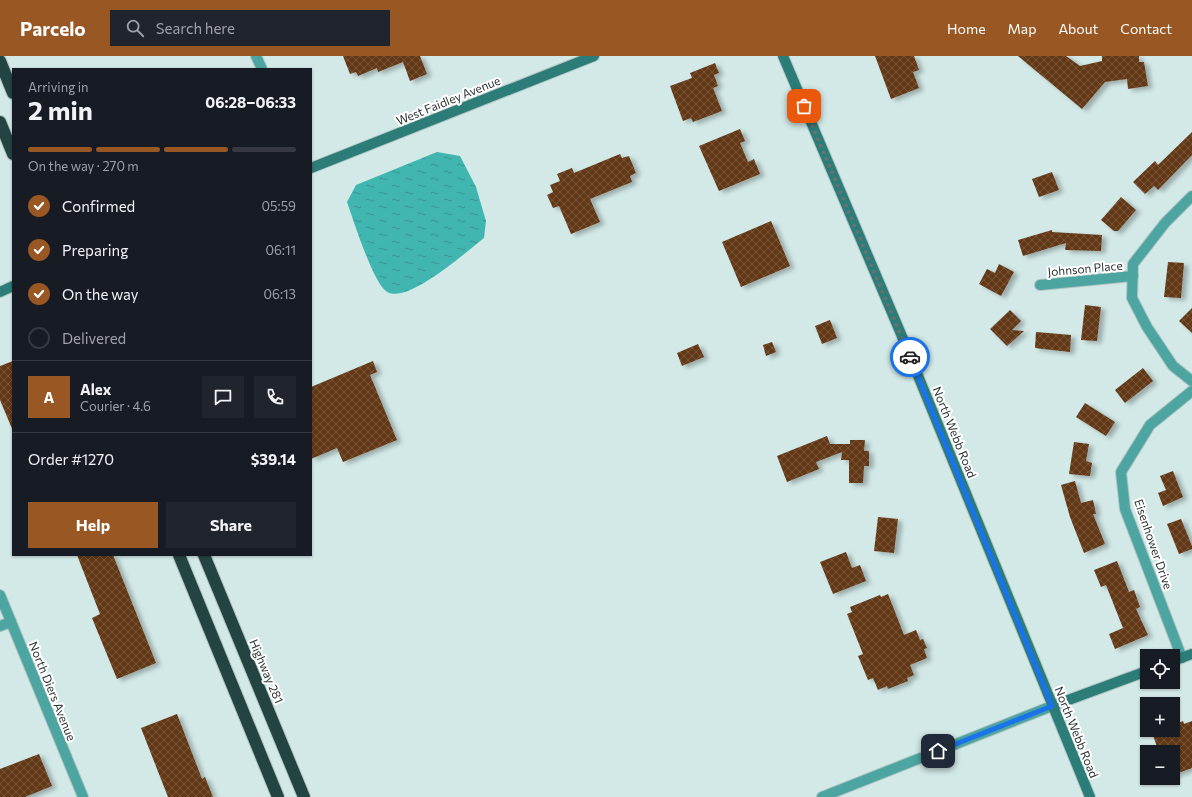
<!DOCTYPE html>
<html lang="en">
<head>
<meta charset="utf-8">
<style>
  body { margin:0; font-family:Commissioner,sans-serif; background:#20242c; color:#f1f3f6; height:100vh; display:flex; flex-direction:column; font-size:15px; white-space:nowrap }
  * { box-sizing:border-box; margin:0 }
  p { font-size:13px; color:#9ea1a6 }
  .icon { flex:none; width:22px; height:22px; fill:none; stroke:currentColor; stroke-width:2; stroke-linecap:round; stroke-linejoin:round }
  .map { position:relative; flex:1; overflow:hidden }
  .side { position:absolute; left:12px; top:12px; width:300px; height:488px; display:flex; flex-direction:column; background:#171b24; border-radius:0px; box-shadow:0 1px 3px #0004 }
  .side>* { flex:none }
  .fabs { position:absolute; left:1140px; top:593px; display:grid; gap:8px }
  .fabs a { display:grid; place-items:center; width:40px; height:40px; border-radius:0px; background:#171b24; box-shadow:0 1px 3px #0004; font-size:20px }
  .pin { position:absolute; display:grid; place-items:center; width:34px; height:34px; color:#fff; margin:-17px; border-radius:8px; box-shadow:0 2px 6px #0006 }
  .courier { position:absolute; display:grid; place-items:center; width:40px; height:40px; margin:-20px; border:3px solid #1a73e8; border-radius:50%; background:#fff; color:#222; box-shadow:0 1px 5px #0007 }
  .overview em { font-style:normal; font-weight:700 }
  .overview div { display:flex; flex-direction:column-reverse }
  .overview { display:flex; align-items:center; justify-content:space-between; height:68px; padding:0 16px }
  h1 { font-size:26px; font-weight:700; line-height:30px }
  .bar { display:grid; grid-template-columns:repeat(4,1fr); gap:6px 4px; align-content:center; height:48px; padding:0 16px }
  .bar i { height:5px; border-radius:3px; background:#363941 }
  .bar .current { background:#985723 }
  .bar p { grid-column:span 4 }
  .line { display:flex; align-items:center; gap:10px; padding:0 16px; border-top:1px solid #363941 }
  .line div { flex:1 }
  .round { display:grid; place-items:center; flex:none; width:42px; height:42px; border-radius:0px; background:#20242c }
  ol { padding:0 16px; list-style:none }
  li { display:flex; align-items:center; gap:12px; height:44px }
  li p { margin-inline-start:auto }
  li .icon { padding:4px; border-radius:50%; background:#985723; color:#fff; stroke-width:4 }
  li:last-child { color:#9ea1a6 }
  li i { width:22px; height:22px; border:2px solid #363941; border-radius:50% }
  .primary-button { display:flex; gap:8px; margin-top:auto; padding:8px 16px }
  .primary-button a { flex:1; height:46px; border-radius:0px; background:#985723; color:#fff; font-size:16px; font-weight:700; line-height:46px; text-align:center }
  .primary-button a+a { background:#20242c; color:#f1f3f6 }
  header { display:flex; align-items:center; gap:24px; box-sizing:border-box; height:56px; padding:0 20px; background:#985723; color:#fff }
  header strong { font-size:19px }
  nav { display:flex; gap:22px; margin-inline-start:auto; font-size:14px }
  .search { width:280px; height:36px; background:#20242c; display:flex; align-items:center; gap:10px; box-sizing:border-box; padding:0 14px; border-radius:0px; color:#9ea1a6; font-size:15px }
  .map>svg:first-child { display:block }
</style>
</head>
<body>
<header>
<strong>Parcelo</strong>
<div class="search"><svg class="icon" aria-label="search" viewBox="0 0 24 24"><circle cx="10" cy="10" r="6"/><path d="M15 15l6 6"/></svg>Search here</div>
<nav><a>Home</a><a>Map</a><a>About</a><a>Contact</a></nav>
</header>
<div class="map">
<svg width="1192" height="741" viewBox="0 0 1192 741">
  <defs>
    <pattern id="water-ripples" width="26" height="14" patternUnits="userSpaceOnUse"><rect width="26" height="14" fill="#41b6b0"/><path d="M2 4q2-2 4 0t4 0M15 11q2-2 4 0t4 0" fill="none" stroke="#379590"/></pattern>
    <pattern id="building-cross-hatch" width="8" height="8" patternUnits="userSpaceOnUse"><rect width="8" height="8" fill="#643917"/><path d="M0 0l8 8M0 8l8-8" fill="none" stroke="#765439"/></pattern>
    <filter id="shadow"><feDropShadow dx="4.5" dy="2.5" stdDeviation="2" flood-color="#0004"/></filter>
  </defs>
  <rect width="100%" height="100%" fill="#d2e9e7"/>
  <!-- water -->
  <path fill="url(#water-ripples)" d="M437,96L460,100L476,131L486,165L484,182C467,195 405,251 386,235C373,226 353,163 347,146L356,129Z"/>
  <!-- building -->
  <g fill="url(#building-cross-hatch)" filter="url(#shadow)">
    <polygon points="343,0 420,0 427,18 410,25 403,6 378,16 377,12 358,20 356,16 350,18"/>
    <polygon points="875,0 914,0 919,14 913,16 919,32 891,43"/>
    <polygon points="1018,0 1066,0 1080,10 1102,5 1102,0 1139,0 1139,6 1144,6 1148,30 1128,33 1127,23 1105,26 1082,53"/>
    <polygon points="715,7 719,17 714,19 718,30 713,32 722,55 693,66 691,62 683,65 670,30 692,22 690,17"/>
    <polygon points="740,73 745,85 740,87 748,106 754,103 760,118 719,135 699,90"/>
    <polygon points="1192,76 1192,99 1158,134 1154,130 1145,138 1133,126 1155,105 1158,109"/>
    <polygon points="620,98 622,102 629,100 636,117 630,120 632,126 590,143 600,166 571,178 559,150 553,152 547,139 553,136 550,129 560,125 557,118 572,112 574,117"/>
    <polygon points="1052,116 1059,134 1039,141 1032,123"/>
    <polygon points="1121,141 1136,154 1118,175 1114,175 1101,164"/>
    <polygon points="771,165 790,210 741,231 722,186"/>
    <polygon points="1052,174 1052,176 1102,179 1101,195 1065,194 1066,187 1023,200 1018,184"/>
    <polygon points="1168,206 1184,207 1181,242 1164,241"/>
    <polygon points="999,208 1014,216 1001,240 979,228 987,213 995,217"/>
    <polygon points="1085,249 1101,251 1097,285 1081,284"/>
    <polygon points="1192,252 1192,277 1179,265"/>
    <polygon points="1010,254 1021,265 1012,274 1024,275 1007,290 990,273"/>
    <polygon points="830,264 837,282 822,288 815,270"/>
    <polygon points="1036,276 1071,279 1070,296 1035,292"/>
    <polygon points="772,286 776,296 766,300 763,289"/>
    <polygon points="698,288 704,301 682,310 677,297"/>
    <polygon points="13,305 13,375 0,344 0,310"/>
    <polygon points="373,305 377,316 370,319 397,384 343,406 337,392 311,403 311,331"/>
    <polygon points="1143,312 1153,325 1125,347 1115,334"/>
    <polygon points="1085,347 1115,366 1106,380 1076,361"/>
    <polygon points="827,380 830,388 850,388 850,384 865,384 864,395 869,395 869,410 864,410 863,427 849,427 849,404 841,404 842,396 816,406 819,413 787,426 777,400"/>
    <polygon points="1074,386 1089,388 1086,405 1092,407 1090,420 1069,418"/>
    <polygon points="1173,415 1183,441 1163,450 1158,437 1166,434 1160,420"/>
    <polygon points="1075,425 1081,447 1093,444 1096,458 1093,458 1105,488 1084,497 1070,461 1061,429"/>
    <polygon points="878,461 898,463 894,497 874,495"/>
    <polygon points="1181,463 1192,490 1192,493 1179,498 1167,468"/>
    <polygon points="846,496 852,512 860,509 866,525 833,538 820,506"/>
    <polygon points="77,499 113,499 156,607 117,623 92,562 100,558"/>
    <polygon points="1117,505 1129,536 1134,534 1140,551 1136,553 1148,579 1115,593 1109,578 1123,572 1106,529 1101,531 1094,514"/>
    <polygon points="888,538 904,579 916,574 920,584 923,583 927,592 924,593 927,602 910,609 914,619 907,622 908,625 888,633 887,630 878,634 873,622 868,624 858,600 863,598 847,558 852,556 850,551 880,539 881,541"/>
    <polygon points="177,658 202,723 205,721 213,741 168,741 141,672"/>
    <polygon points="1183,665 1184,668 1192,665 1192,712 1173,719 1173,696 1159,696 1152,677 1161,674 1173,674 1173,669"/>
    <polygon points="39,698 52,730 25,741 0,741 0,713"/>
  </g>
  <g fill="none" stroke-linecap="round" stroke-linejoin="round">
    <defs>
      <g id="street">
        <polyline points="256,0 262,13"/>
        <polyline points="1192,140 1165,167 1133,208 1132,242 1147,271 1173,310 1192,325"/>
        <polyline points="1040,229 1133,220"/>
        <polyline points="0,539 83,741"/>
        <polyline points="0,570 11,566"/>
        <polyline points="1182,602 1125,453 1121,416 1150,369 1192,335"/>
        <polyline points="822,741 1052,650"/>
      </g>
      <g id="secondary">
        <polyline points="783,0 901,278 1090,741"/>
        <polyline points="311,112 594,0"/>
        <polyline points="0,236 13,230"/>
        <polyline points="1173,605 1192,598"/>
        <polyline points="1052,650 1147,615"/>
      </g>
      <g id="highway">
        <polyline points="0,5 13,37"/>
        <polyline points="0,66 13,98"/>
        <polyline points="179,499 278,741"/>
        <polyline points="204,499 304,741"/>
      </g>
    </defs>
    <!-- street casing -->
    <use href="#street" stroke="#b1c5c3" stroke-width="12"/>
    <!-- secondary casing -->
    <use href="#secondary" stroke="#b1c5c3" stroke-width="12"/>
    <!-- highway casing -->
    <use href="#highway" stroke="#b1c5c3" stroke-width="14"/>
    <!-- street -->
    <use href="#street" stroke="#4ca5a0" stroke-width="10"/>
    <!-- secondary -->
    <use href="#secondary" stroke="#2c7c78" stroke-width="10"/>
    <!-- highway -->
    <use href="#highway" stroke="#244442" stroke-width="12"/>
  </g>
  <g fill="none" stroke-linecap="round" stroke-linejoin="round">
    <!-- done -->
    <polyline stroke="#657372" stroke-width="4" stroke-dasharray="0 7.2" points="804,50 910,301"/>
    <!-- route -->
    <polyline stroke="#1a73e8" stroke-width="5" points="910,301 1052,650 938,695"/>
  </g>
  <g text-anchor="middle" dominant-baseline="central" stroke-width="4" stroke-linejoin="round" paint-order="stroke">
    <!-- street labels -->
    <g font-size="12" fill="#2b3333" stroke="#fff">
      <text transform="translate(448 44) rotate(-22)">West Faidley Avenue</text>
      <text transform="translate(1085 212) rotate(-5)">Johnson Place</text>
      <text transform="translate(955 376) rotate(68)">North Webb Road</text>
      <text transform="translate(1154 488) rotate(71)">Eisenhower Drive</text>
      <text transform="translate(267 615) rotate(67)">Highway 281</text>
      <text transform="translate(53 635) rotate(68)">North Diers Avenue</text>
      <text transform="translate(1077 676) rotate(68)">North Webb Road</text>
    </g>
  </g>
</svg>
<div class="fabs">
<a><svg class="icon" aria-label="locate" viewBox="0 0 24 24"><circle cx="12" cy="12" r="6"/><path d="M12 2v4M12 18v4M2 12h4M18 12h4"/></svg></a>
<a>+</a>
<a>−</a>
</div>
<div class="pin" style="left:804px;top:50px;background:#ea580c"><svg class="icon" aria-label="bag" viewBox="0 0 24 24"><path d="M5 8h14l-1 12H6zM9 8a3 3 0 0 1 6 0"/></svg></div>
<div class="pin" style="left:938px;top:695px;background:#1f2937"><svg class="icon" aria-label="home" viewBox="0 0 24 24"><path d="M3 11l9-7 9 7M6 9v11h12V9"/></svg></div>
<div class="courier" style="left:910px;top:301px"><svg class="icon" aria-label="car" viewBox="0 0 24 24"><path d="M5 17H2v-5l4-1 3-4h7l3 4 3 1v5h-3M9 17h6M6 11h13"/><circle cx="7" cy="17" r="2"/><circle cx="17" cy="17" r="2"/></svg></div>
<section class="side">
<div class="overview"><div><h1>2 min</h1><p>Arriving in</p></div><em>06:28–06:33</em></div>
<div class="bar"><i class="current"></i><i class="current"></i><i class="current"></i><i></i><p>On the way · 270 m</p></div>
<ol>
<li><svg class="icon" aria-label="check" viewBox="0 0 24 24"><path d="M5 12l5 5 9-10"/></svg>Confirmed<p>05:59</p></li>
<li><svg class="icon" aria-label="check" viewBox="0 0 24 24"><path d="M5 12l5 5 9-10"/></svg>Preparing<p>06:11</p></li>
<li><svg class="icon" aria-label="check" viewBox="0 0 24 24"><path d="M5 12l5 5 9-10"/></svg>On the way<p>06:13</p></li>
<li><i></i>Delivered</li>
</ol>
<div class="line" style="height:72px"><b class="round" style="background:#985723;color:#fff">A</b><div><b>Alex</b><p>Courier · 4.6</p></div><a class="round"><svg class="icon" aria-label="chat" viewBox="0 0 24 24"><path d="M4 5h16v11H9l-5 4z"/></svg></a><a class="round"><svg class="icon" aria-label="phone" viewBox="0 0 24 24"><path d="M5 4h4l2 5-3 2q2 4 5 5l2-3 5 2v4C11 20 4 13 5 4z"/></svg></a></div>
<div class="line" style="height:52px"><div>Order #1270</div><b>$39.14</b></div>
<div class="primary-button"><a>Help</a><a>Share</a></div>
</section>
</div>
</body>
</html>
